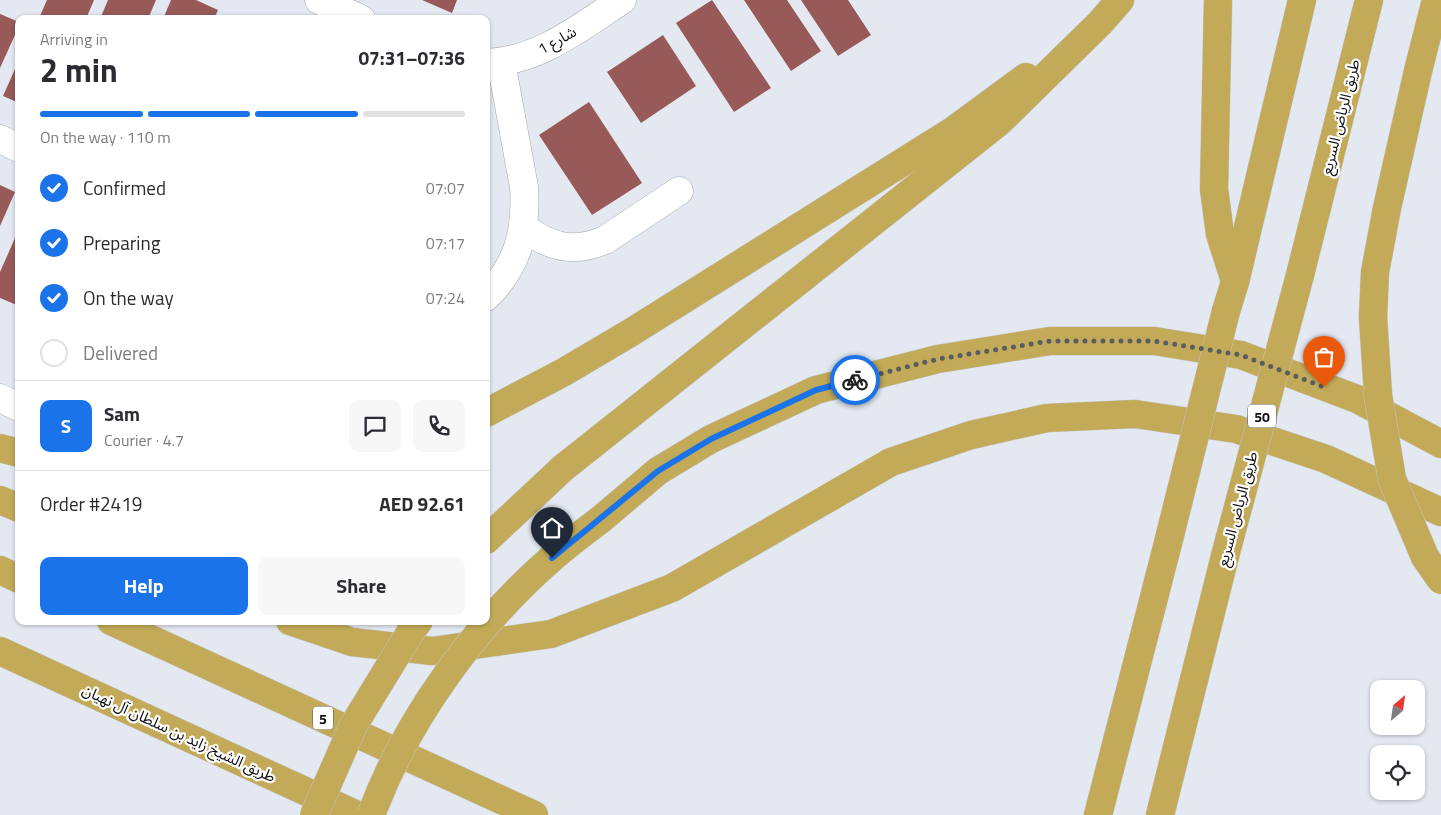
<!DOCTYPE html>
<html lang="en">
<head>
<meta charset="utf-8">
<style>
  body { margin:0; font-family:"Titillium Web","Noto Sans Arabic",sans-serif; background:#f7f7f7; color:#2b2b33; height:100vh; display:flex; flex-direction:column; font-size:19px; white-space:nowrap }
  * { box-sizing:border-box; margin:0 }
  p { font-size:16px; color:#7c7c81 }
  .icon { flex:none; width:28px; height:28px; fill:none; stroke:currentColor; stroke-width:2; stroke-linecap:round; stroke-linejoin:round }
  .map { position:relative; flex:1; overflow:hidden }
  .panel { position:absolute; left:15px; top:15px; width:475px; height:610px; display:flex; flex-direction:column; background:#fff; border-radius:10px; box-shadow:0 1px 4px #0004 }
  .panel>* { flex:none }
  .needle { width:32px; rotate:29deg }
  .fabs { position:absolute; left:1370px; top:680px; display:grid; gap:10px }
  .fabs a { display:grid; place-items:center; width:55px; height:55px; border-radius:10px; background:#fff; box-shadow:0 1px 4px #0004; font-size:25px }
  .pin { position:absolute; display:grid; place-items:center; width:42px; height:42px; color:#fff; margin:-51px -21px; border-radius:50% 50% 50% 0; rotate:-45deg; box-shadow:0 0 5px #0007 }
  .pin .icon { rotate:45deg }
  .courier { position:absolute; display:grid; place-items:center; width:50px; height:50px; margin:-25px; border:4px solid #1a73e8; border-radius:50%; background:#fff; color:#222; box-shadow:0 1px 6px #0007 }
  .head em { font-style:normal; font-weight:700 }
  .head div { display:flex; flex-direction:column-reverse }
  .head { display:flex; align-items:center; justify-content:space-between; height:85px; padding:0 25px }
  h1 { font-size:32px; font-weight:700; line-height:38px }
  .bar { display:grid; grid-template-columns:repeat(4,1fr); gap:8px 5px; align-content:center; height:60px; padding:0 25px }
  .bar i { height:6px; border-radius:4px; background:#e1e1e2 }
  .bar .selected { background:#1a73e8 }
  .bar p { grid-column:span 4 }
  .line { display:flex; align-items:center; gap:12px; padding:0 25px; border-top:1px solid #e1e1e2 }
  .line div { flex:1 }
  .round { display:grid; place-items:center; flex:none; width:52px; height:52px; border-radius:10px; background:#f7f7f7 }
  ol { padding:0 25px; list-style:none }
  li { display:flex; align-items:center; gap:15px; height:55px }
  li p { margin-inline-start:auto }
  li .icon { padding:5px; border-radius:50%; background:#1a73e8; color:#fff; stroke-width:4 }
  li:last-child { color:#7c7c81 }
  li i { width:28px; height:28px; border:2px solid #e1e1e2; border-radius:50% }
  .cta { display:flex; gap:10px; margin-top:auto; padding:10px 25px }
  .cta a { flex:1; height:58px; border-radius:10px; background:#1a73e8; color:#fff; font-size:20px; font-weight:700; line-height:58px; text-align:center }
  .cta a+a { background:#f7f7f7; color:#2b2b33 }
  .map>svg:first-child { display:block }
</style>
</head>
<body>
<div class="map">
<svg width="1441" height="815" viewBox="0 0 1441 815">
  <rect width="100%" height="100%" fill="#e4e8f1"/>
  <!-- building -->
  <g fill="#975a59">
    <polygon points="47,0 94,0 86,19 47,19 40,16"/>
    <polygon points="108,0 156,0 148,19 100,19"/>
    <polygon points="171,0 196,0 218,10 214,19 163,19"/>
    <polygon points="422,0 457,0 452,13"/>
    <polygon points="712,0 771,88 734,112 676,23"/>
    <polygon points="744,0 787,0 821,51 791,71"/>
    <polygon points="801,0 848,0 871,35 838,56"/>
    <polygon points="0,14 19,22 19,26 0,68"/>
    <polygon points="663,35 696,86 641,123 607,72"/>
    <polygon points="19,60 19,103 3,96"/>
    <polygon points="589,102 642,183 592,215 539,135"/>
    <polygon points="0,185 15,192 0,226"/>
    <polygon points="19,229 19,306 0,298 0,272"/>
  </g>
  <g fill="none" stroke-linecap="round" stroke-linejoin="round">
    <defs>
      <g id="minor">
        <polyline points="319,0 361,19"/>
        <path d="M486,63C539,61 579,28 622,0"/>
        <polyline points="0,139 19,148"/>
        <path d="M524,227C549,248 575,253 605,240L679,191"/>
        <path d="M486,297C518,266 527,230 524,187L501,62"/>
        <polyline points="0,398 19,407"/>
      </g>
      <g id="highway">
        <polyline points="1218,0 1214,189 1220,234 1235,281"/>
        <polyline points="1300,275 1369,0"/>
        <polyline points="1226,311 1235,282 1302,0"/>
        <polyline points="1373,317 1375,272 1387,208 1418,71 1436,0"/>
        <polyline points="486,413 564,372 630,333 954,130 1026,77"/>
        <polyline points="0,448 19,453"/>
        <polyline points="0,500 19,508"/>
        <polyline points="600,520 658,471 711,439 816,390 938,359 1050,341 1154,341 1241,355 1357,399 1441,444"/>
        <polyline points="486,540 563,468 999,122 1100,23 1120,0"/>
        <polyline points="0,570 19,579"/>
        <polyline points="111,621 534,815"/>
        <polyline points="290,621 352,642 432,651 551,634 672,588 891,462 971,435 1047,418 1135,414 1236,429 1326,459 1441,512"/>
        <polyline points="0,651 357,815"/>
        <polyline points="1098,815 1168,543"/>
        <polyline points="1160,815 1225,556"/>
      </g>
    </defs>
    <!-- minor casing -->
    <use href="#minor" stroke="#a1a5ad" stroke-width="29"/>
    <!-- highway casing -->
    <use href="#highway" stroke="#c5c6c6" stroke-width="29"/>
    <!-- minor -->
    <use href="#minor" stroke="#fff" stroke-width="28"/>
    <!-- highway -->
    <use href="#highway" stroke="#c3aa58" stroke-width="28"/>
    <defs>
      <g id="highway-bridge">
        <polyline points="1373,317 1378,395 1392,479 1425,557 1441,580"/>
        <polyline points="1168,543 1226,311"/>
        <polyline points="1225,556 1300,275"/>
        <polyline points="314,815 353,726 411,631 419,621"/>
        <path d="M371,815C406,720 476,624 552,558C567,545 584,532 600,520"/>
      </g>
    </defs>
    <!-- highway-bridge casing -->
    <use href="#highway-bridge" stroke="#c5c6c6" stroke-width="29" stroke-linecap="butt"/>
    <!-- highway-bridge -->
    <use href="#highway-bridge" stroke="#c3aa58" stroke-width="28"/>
  </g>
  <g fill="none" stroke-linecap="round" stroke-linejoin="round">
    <!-- done -->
    <polyline stroke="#595c61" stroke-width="5" stroke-dasharray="0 9" points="855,380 938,359 1050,341 1154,341 1241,355 1324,387"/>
    <!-- route -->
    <polyline stroke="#1a73e8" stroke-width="6" points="552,558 658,471 711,439 816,390 855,380"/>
  </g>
  <g text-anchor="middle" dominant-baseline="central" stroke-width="4.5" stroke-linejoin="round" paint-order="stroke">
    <!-- shield labels -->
    <g fill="#fff" stroke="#56585a" stroke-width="1">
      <rect x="1248" y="404.5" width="28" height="23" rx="4"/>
      <rect x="313" y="706.5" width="20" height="23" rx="4"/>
    </g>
    <g font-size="14" font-weight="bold" fill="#0e1013">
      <text x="1262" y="416">50</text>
      <text x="323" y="718">5</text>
    </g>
    <!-- street labels -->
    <g font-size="15" fill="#0e1013" stroke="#fff">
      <text transform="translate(557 40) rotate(-29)">شارع 1</text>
      <text transform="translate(1340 117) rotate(-76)">طريق الرياض السريع</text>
      <text transform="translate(1237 509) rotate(-75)">طريق الرياض السريع</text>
      <text transform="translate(179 733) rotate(25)">طريق الشيخ زايد بن سلطان آل نهيان</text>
    </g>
  </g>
</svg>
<div class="fabs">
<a><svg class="needle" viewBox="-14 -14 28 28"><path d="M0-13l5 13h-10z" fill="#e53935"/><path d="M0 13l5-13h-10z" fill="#7c7c81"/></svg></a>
<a><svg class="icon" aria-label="locate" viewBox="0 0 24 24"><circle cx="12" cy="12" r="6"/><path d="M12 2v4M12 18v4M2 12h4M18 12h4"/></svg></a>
</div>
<div class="pin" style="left:1324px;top:387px;background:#ea580c"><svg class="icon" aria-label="bag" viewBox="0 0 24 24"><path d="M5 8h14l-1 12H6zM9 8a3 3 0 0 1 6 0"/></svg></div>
<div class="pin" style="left:552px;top:558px;background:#1f2937"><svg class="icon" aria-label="home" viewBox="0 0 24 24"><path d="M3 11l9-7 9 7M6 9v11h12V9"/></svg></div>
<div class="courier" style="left:855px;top:380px"><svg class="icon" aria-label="bike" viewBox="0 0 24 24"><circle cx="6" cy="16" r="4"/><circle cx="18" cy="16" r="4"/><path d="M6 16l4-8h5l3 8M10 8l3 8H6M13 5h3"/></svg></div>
<section class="panel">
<div class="head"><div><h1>2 min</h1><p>Arriving in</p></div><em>07:31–07:36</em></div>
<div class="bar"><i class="selected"></i><i class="selected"></i><i class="selected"></i><i></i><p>On the way · 110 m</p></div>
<ol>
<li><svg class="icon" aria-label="check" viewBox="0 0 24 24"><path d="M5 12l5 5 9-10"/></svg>Confirmed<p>07:07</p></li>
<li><svg class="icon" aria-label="check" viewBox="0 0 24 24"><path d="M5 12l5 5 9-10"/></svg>Preparing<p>07:17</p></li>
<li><svg class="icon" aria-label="check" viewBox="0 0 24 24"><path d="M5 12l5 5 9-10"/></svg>On the way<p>07:24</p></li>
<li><i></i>Delivered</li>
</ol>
<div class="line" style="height:90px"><b class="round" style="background:#1a73e8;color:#fff">S</b><div><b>Sam</b><p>Courier · 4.7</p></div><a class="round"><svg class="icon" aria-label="chat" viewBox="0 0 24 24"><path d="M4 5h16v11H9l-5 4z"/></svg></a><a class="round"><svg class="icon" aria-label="phone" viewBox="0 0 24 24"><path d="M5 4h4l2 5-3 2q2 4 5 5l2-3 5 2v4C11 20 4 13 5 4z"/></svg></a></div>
<div class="line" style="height:65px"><div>Order #2419</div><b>AED 92.61</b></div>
<div class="cta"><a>Help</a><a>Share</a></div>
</section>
</div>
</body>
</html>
